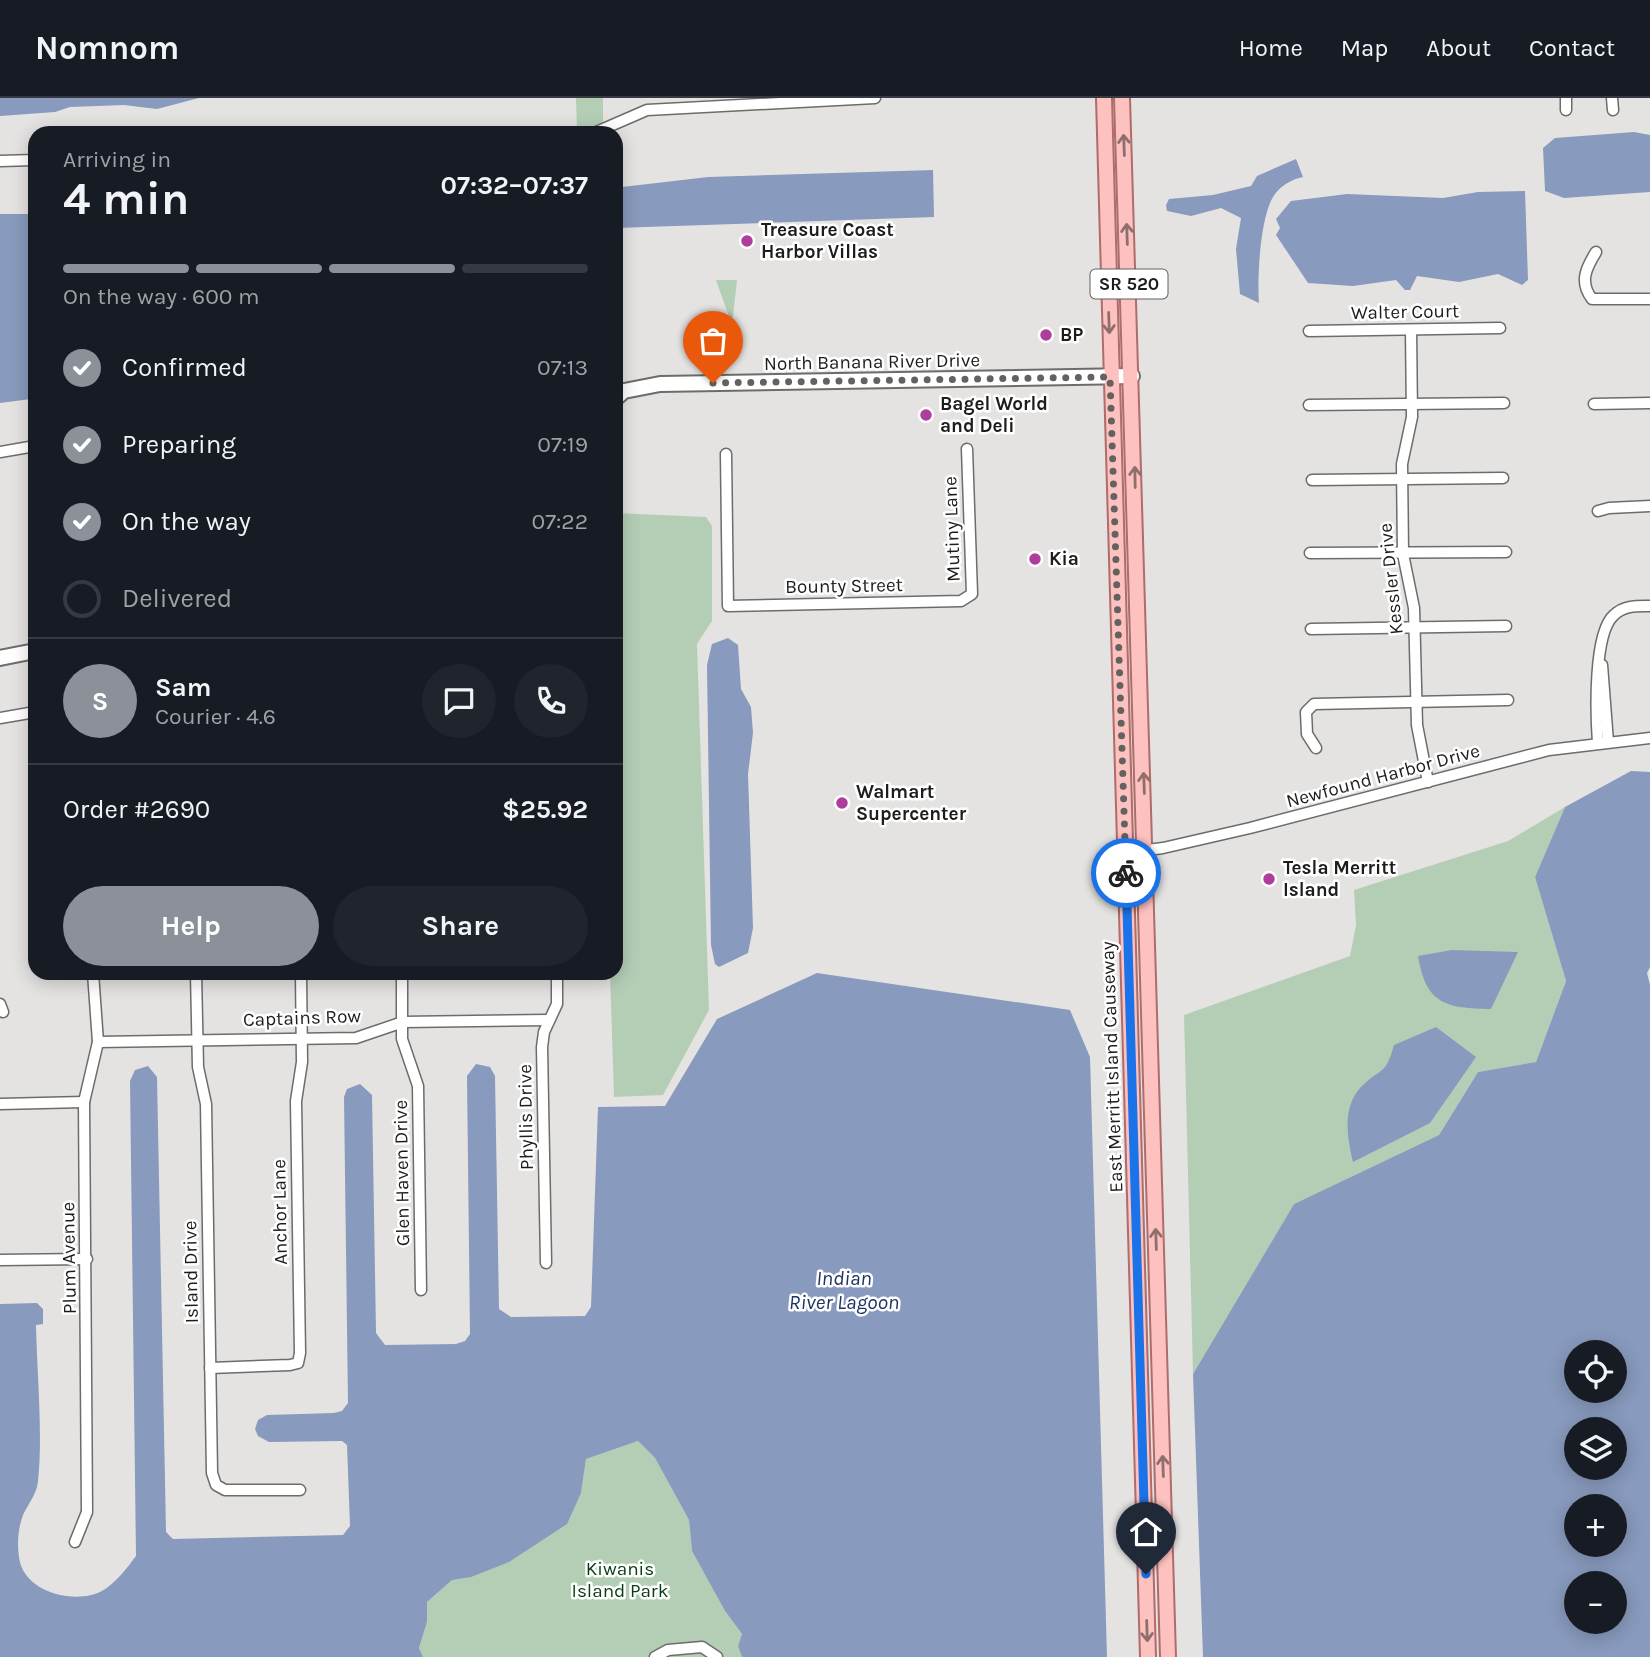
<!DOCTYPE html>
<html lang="en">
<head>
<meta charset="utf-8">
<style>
  body { margin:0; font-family:Karla,sans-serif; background:#20242c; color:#f1f3f6; height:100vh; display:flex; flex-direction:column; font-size:26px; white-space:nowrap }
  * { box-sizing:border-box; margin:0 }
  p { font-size:23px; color:#9ea1a6 }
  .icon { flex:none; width:38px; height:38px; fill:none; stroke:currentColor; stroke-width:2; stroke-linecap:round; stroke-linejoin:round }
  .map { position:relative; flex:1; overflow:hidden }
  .panel { position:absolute; left:28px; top:28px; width:595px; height:854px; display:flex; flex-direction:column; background:#171b24; border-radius:21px; box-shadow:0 4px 18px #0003 }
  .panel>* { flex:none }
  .tools { position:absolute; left:1564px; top:1242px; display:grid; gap:14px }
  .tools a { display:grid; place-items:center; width:63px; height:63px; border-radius:50%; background:#171b24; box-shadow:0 4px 18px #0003; font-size:35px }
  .pin { position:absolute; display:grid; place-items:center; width:60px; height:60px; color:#fff; margin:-72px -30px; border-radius:50% 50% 50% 0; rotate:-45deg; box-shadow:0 0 7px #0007 }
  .pin .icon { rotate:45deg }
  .courier { position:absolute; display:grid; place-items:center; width:70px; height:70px; margin:-35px; border:5px solid #1a73e8; border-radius:50%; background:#fff; color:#222; box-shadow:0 2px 9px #0007 }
  .overview em { font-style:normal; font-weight:700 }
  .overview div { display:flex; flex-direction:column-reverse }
  .overview { display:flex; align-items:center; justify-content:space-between; height:119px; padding:0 35px }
  h1 { font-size:46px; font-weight:700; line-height:52px }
  .bar { display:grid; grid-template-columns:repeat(4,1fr); gap:10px 7px; align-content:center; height:84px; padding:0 35px }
  .bar i { height:9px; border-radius:5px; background:#363941 }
  .bar .active { background:#8c9099 }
  .bar p { grid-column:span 4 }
  .line { display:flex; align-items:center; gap:18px; padding:0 35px; border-top:2px solid #363941 }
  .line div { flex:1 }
  .round { display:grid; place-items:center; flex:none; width:74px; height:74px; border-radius:37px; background:#20242c }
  ol { padding:0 35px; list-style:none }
  li { display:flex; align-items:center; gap:21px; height:77px }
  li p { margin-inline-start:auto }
  li .icon { padding:7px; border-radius:50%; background:#8c9099; color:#fff; stroke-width:4 }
  li:last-child { color:#9ea1a6 }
  li i { width:38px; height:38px; border:4px solid #363941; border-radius:50% }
  .button { display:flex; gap:14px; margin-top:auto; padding:14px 35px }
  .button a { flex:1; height:80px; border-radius:42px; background:#8c9099; color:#fff; font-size:28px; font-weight:700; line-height:80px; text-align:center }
  .button a+a { background:#20242c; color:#f1f3f6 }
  header { display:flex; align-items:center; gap:42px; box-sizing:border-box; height:98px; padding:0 35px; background:#171b24; border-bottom:2px solid #363941 }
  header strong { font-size:33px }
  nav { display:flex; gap:38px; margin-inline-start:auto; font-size:24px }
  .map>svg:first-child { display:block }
</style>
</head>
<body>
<header>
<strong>Nomnom</strong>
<nav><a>Home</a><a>Map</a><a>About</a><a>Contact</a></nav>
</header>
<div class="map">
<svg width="1650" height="1559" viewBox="0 0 1650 1559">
  <rect width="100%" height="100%" fill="#e5e3e1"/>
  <!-- green -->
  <g fill="#b4ceb6">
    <polygon points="576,0 603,0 603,27 577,34"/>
    <polygon points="716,182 737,182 732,227"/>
    <polygon points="616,415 706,419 712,428 712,523 697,546 709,912 663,997 614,999 610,875 616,875"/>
    <polygon points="1565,709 1535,779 1566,883 1536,964 1478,974 1439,1037 1294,1106 1193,1276 1184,917 1350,858 1356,827 1354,792 1508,743"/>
    <polygon points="638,1343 655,1360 689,1422 692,1453 725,1513 742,1536 738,1548 742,1559 423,1559 419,1550 427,1524 427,1504 452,1482 581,1395 586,1361"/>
  </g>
  <!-- water -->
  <g fill="#889abd" fill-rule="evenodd">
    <polygon points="0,0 314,0 199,0 157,11 124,7 70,9 55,14 0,18"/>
    <polygon points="1634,34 1650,37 1650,94 1564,100 1545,93 1543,50 1555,40"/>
    <path d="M1296,61L1303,79C1292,81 1282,87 1275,96C1260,116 1257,180 1259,205L1240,196L1236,151L1241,120L1221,110L1191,118L1167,113L1166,107L1169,101L1213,97L1251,88L1257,78Z"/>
    <polygon points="933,72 934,119 616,130 616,92 622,89 708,79"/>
    <polygon points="1525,93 1528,182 1522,187 1498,176 1459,184 1417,178 1410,192 1405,192 1396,182 1353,188 1308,185 1276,137 1280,130 1276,121 1291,103 1347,96 1443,100 1478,94"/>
    <polygon points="0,116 35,116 35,296 31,301 0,305"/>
    <polygon points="728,540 738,547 741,591 751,609 753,635 748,676 753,830 748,855 719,869 715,866 711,847 707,567 712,546"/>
    <path d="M1631,673L1650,674V869L1647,875L1650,887V1559H1203L1193,1276L1294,1106L1439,1037L1478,974L1536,964L1566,883L1535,779L1565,709ZM1577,1255H1615V1293H1577ZM1577,1332H1615V1370H1577ZM1577,1409H1615V1447H1577ZM1577,1486H1615V1524H1577Z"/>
    <path d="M1452,852L1518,854L1491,911C1446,910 1426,907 1418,858Z"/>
    <path d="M817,875L1070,912L1090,959L1107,1559H742L738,1548L742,1536L725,1513L692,1453L689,1422L655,1360L638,1343L586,1361L581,1395L567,1426L509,1464L471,1479L452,1482L427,1504V1524L419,1550L423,1559H0V1206L37,1205L43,1211V1226L36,1227C37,1275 43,1337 38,1383C37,1396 28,1406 23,1417C18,1430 17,1446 19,1459C23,1495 76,1507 102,1493C116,1485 127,1470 136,1458L130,983L135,972L148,968L157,979L166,1434L173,1441L343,1437L350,1428L347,1347L342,1343L269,1344L258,1338L255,1331L258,1322L267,1317L334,1315L342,1313L348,1305L344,999L347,991L360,986L372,997L376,1235L385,1247L456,1246L465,1243L470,1236L467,978L476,966L490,969L495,978L499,1211L511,1219L585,1218L591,1209L598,1009L665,1008L717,921Z"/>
    <path d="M1436,929L1476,959L1430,1025L1353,1064C1347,1039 1342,1009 1361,989C1382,968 1385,979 1394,947Z"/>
  </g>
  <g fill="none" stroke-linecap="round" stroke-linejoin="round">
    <defs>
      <g id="street">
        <polyline points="1566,0 1566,12"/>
        <polyline points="1612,0 1613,12"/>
        <polyline points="594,35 647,12 875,0"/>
        <polyline points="0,63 35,62"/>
        <path d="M1596,154C1586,170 1579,184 1592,201H1650"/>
        <polyline points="1411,232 1412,319 1402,366 1403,456 1414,510 1417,627 1428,684"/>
        <polyline points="1309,233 1500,230"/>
        <polyline points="1594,306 1650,305"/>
        <polyline points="1309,307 1504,305"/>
        <polyline points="0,354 35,348"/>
        <polyline points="726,356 728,508 961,503 972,496 967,351"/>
        <polyline points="1312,382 1503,380"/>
        <polyline points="1598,413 1609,410 1650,408"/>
        <polyline points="1310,455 1506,454"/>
        <polyline points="1311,531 1506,528"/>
        <polyline points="1602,567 1608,644"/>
        <polyline points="0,620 35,614"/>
        <path d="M1598,645C1596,618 1593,535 1614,517C1624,507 1637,508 1650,508"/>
        <polyline points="1316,650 1307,636 1306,614 1314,606 1508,602"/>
        <polyline points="1125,755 1163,750 1250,730 1549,652 1650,640"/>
        <polyline points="196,875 198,969 206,1006 212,1375 216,1387 225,1392 300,1392"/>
        <polyline points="402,875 402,941 418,988 421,1192"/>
        <polyline points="0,906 3,914"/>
        <polyline points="98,944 356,940 403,924 549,922"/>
        <polyline points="0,1006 84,1004"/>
        <polyline points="0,1162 87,1161"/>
        <polyline points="546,1165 542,949 544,934 557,906 557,875"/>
        <polyline points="210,1270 290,1267 298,1265 300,1255 296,1003 302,964 301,875"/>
        <polyline points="75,1444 87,1414 84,1004 98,944 93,875"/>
        <polyline points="655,1559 668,1552 702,1549 717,1559"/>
      </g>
      <g id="secondary">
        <polyline points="616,300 624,293 660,286 1132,278"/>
        <polyline points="0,560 35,553"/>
      </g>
      <g id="primary">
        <polyline points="1104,0 1148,1559"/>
        <polyline points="1122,0 1168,1559"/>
      </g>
    </defs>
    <!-- street casing -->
    <use href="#street" stroke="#6d6c69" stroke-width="13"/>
    <!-- secondary casing -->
    <use href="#secondary" stroke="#6d6c69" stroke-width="18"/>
    <!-- primary casing -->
    <use href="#primary" stroke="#ae6c6a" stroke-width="18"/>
    <!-- street -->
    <use href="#street" stroke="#fff" stroke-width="10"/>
    <!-- secondary -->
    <use href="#secondary" stroke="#fff" stroke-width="14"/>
    <!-- primary -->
    <use href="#primary" stroke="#fdc1bf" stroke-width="14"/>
  </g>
  <!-- one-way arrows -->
  <defs><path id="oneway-shaft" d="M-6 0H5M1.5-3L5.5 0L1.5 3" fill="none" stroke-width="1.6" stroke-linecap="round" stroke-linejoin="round" transform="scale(1.75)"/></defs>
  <g stroke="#8e6f6e">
    <use href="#oneway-shaft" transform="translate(1124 47) rotate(-92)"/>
    <use href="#oneway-shaft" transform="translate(1127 136) rotate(-92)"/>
    <use href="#oneway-shaft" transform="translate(1109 225) rotate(88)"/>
    <use href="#oneway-shaft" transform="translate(1135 379) rotate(-91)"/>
    <use href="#oneway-shaft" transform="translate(1144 685) rotate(-92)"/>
    <use href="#oneway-shaft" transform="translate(1156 1141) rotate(-92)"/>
    <use href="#oneway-shaft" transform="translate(1163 1368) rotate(-92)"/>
    <use href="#oneway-shaft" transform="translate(1147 1533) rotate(88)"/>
  </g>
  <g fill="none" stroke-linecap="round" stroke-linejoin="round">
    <!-- done -->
    <polyline stroke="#646261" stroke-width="7" stroke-dasharray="0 12.6" points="713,285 1110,279 1126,775"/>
    <!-- route -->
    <polyline stroke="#1a73e8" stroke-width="9" points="1126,775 1146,1476"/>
  </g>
  <!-- markers -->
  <g fill="#ae3e9b" stroke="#fff" stroke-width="2.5">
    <circle cx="747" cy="143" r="7"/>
    <circle cx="1046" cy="237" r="7"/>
    <circle cx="926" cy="317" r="7"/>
    <circle cx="1035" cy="461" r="7"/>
    <circle cx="842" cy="705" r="7"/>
    <circle cx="1269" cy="781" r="7"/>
  </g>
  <g text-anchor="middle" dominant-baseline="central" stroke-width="5" stroke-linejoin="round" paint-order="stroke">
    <!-- shield labels -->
    <rect fill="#fff" stroke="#626160" stroke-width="2" x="1090.5" y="171.5" width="77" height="29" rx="5"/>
    <g font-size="18" font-weight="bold" fill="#1e1d1c">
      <text x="1129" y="186">SR 520</text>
    </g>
    <!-- poi labels -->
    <g font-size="19" font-weight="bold" fill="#1e1d1c" stroke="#fff" text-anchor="start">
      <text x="761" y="132">Treasure Coast<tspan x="761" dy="22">Harbor Villas</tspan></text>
      <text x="1060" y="237">BP</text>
      <text x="940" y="306">Bagel World<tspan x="940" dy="22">and Deli</tspan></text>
      <text x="1049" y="461">Kia</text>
      <text x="856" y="694">Walmart<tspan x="856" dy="22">Supercenter</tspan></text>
      <text x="1283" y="770">Tesla Merritt<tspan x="1283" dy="22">Island</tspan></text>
    </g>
    <!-- street labels -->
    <g font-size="19" fill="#1e1d1c" stroke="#fff">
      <text transform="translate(1405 214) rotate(-1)">Walter Court</text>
      <text transform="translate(872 264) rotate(-1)">North Banana River Drive</text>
      <text transform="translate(952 431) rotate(-92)">Mutiny Lane</text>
      <text transform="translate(1391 481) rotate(-96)">Kessler Drive</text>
      <text transform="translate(844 488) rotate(-1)">Bounty Street</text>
      <text transform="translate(1383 678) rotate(-15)">Newfound Harbor Drive</text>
      <text transform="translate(302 920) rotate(-2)">Captains Row</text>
      <text transform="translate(1112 969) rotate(-92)">East Merritt Island Causeway</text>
      <text transform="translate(526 1019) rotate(-91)">Phyllis Drive</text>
      <text transform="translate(402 1075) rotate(-91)">Glen Haven Drive</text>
      <text transform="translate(280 1114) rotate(-91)">Anchor Lane</text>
      <text transform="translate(69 1160) rotate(-91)">Plum Avenue</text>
      <text transform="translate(191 1174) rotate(-91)">Island Drive</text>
    </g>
    <!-- park labels -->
    <g font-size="19" fill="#083c15" stroke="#fff">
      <text x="620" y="1471">Kiwanis<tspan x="620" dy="22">Island Park</tspan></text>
    </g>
    <!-- water labels -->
    <g font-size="21" font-style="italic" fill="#1f3462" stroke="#fff">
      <text x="844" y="1180">Indian<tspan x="844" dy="24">River Lagoon</tspan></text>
    </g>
  </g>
</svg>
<div class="tools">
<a><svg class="icon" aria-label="locate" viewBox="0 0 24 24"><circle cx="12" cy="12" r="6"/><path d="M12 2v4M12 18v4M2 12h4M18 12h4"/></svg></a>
<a><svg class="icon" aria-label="layers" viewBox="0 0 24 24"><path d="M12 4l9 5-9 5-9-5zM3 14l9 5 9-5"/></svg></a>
<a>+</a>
<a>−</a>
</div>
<div class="pin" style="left:713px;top:285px;background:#ea580c"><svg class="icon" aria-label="bag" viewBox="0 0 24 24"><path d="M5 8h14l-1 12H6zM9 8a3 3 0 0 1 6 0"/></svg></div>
<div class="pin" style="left:1146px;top:1476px;background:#1f2937"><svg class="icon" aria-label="home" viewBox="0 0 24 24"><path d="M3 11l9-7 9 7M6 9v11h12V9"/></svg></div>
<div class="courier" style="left:1126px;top:775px"><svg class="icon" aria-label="bike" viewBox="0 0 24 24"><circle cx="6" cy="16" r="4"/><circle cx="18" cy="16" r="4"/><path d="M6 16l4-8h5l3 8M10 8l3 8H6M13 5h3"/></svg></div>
<section class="panel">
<div class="overview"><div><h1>4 min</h1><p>Arriving in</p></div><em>07:32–07:37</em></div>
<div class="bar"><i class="active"></i><i class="active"></i><i class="active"></i><i></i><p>On the way · 600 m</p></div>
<ol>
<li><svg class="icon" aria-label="check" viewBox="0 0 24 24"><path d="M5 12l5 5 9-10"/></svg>Confirmed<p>07:13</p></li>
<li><svg class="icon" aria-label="check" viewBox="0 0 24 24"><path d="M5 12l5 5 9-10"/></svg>Preparing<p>07:19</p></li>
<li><svg class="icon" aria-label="check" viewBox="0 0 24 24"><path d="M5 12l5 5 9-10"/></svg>On the way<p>07:22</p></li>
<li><i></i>Delivered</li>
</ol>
<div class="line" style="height:126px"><b class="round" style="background:#8c9099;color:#fff">S</b><div><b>Sam</b><p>Courier · 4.6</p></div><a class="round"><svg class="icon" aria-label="chat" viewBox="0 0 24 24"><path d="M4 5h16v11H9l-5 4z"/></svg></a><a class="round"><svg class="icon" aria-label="phone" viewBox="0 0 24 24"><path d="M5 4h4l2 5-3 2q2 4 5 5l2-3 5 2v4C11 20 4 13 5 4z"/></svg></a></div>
<div class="line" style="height:91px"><div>Order #2690</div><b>$25.92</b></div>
<div class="button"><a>Help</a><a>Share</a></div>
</section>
</div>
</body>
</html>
